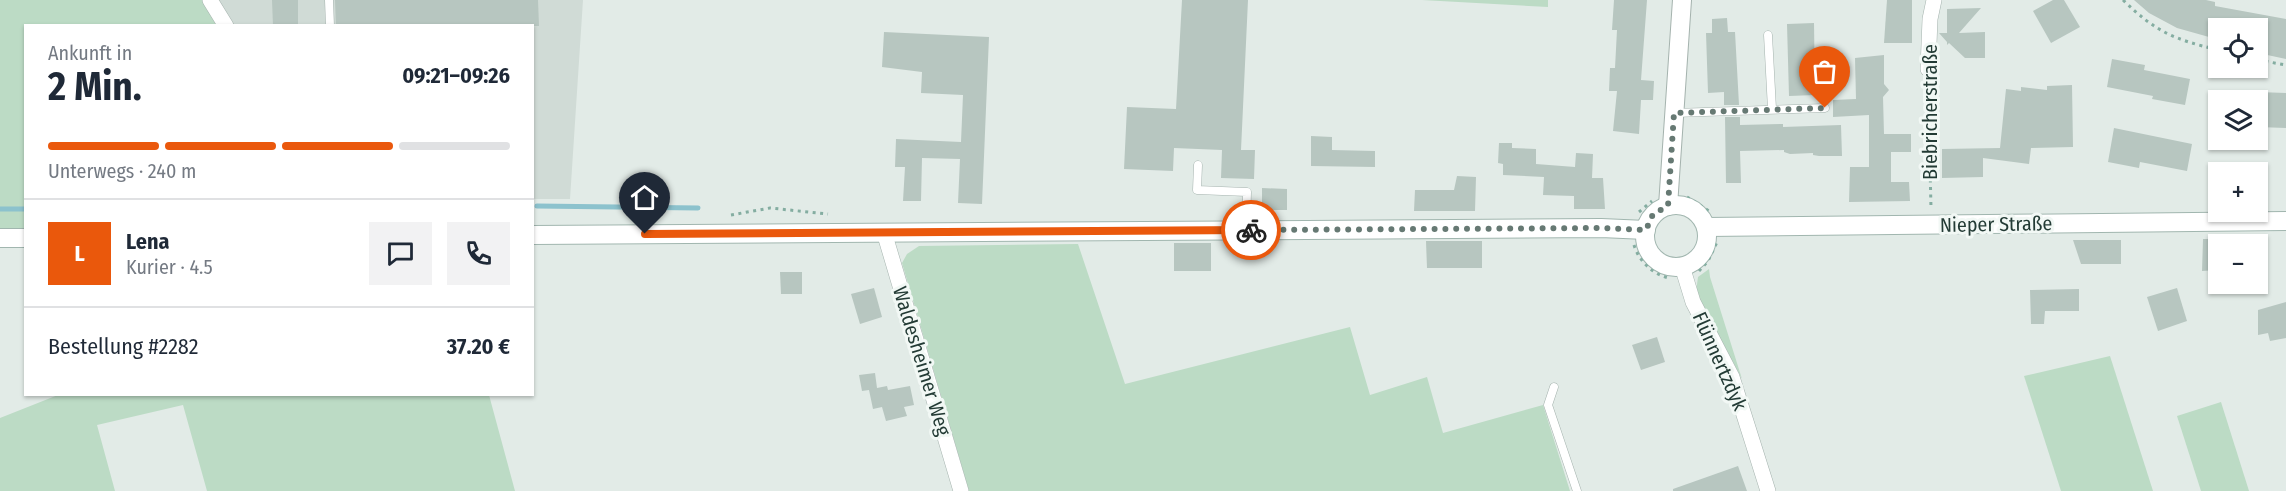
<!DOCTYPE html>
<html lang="de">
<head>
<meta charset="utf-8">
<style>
  body { margin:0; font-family:"Fira Sans Condensed",sans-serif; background:#f2f2f3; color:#1f2937; height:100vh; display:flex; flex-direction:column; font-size:22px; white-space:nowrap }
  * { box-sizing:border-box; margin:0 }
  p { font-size:20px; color:#747a83 }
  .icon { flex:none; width:33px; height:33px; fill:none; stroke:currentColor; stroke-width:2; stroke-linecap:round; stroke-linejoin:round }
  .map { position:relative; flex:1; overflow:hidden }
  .sheet { position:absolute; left:24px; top:24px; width:510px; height:372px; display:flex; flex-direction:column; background:#fff; border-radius:0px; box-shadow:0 2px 4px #0004 }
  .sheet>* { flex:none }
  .buttons { position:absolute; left:2208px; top:18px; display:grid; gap:12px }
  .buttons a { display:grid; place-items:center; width:60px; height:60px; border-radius:0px; background:#fff; box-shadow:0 2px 4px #0004; font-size:30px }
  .pin { position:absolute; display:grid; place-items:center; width:51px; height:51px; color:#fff; margin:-62px -26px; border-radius:50% 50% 50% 0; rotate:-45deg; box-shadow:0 0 6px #0007 }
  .pin .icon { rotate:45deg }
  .courier { position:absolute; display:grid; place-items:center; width:60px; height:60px; margin:-30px; border:4px solid #ea580c; border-radius:50%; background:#fff; color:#222; box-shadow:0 2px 8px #0007 }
  .headline em { font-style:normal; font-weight:700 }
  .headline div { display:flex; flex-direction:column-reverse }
  .headline { display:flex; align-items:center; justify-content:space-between; height:102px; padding:0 24px }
  h1 { font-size:39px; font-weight:700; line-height:45px }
  .bar { display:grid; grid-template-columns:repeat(4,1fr); gap:9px 6px; align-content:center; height:72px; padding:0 24px }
  .bar i { height:8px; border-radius:4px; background:#e0e1e3 }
  .bar .on { background:#ea580c }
  .bar p { grid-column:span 4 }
  .line { display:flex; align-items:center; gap:15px; padding:0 24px; border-top:2px solid #e0e1e3 }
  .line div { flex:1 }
  .round { display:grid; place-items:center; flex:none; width:63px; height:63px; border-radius:0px; background:#f2f2f3 }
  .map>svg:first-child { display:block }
</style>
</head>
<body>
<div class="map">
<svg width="2286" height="491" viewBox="0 0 2286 491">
  <rect width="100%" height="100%" fill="#e2ebe7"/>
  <!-- built -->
  <polygon fill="#d0dbd6" points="212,0 583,0 570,199 533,199 532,26 228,25"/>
  <!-- green -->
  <g fill="#bcdbc5">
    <polygon points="0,0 208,0 223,25 26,26 25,231 0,231"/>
    <polygon points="1422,0 1548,0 1548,7"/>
    <polygon points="1078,244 1125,384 1350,327 1370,395 1427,377 1443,433 1543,405 1570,491 969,491 902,263 907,254 919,246"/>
    <polygon points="1709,269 1710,277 1742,379 1696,292 1698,277"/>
    <polygon points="2110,356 2153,491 2061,491 2024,376"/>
    <polygon points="58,395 489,395 515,491 207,491 183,405 97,425 115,491 0,491 0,418"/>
    <polygon points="2221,402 2249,491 2201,491 2177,416"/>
  </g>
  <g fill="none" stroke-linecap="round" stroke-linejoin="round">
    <!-- stream -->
    <g stroke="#8cc2cd" stroke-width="5">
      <polyline points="537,206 698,208"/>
      <polyline points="0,209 26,209"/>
    </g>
  </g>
  <!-- building -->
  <g fill="#b7c6c0">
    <polygon points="272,0 298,0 298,26 273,26"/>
    <polygon points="335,0 538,0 539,26 336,26"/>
    <polygon points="1182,0 1248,0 1241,150 1255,150 1254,179 1221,178 1222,150 1174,148 1173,171 1124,169 1127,107 1176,109"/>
    <polygon points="1614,0 1647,0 1641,80 1654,81 1653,100 1641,100 1639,134 1613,131 1617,91 1609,91 1610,68 1615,68 1617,30 1612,30"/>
    <polygon points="1887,0 1912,0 1912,43 1884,43"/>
    <polygon points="2053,0 2064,0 2080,27 2051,43 2033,11"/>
    <polygon points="2134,0 2206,0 2215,2 2215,6 2286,19 2286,59 2258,53 2258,28 2211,28 2209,37 2177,28 2149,13"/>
    <polygon points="1981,8 1959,33 1985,32 1985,58 1965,58 1949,43 1947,45 1947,42 1939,33 1947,33 1947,9"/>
    <polygon points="1727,18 1728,32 1735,32 1739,105 1724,105 1724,92 1708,93 1706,33 1712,33 1712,19"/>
    <polygon points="1814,23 1815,95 1789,96 1787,24"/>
    <polygon points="884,32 989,37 982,204 958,203 960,159 922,158 921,201 903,201 905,167 895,167 896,139 961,142 963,95 921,93 922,72 882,67"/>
    <polygon points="1884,55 1884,84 1889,90 1883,97 1884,134 1911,134 1911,152 1891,152 1891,182 1909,182 1910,201 1849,202 1850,167 1869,167 1869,115 1833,117 1833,100 1856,99 1855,58"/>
    <polygon points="2112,59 2145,65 2144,70 2190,79 2185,105 2152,99 2153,96 2107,87"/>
    <polygon points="2072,85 2073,147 2031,148 2029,164 1983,158 1983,177 1942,178 1942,149 2000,148 2006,89 2021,91 2021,87 2047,90 2047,86"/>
    <polygon points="2258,92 2286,93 2286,128 2258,127"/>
    <polygon points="1725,117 1740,117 1740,125 1783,124 1783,127 1841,125 1842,156 1819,156 1813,155 1813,153 1790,154 1784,152 1784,150 1740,151 1741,183 1726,183"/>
    <polygon points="2114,128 2192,144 2187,171 2140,162 2139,168 2108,162"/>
    <polygon points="1311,136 1332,137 1332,150 1375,151 1375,167 1311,166"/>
    <polygon points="1499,143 1512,143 1512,148 1536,149 1536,164 1575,167 1576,153 1593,154 1592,178 1603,178 1605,209 1574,209 1574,196 1543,195 1544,177 1503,175 1503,164 1498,163"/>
    <polygon points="1457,176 1476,177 1475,211 1414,211 1415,190 1454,190"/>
    <polygon points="1262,188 1287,189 1287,210 1262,210"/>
    <polygon points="2203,239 2218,239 2218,270 2202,271"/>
    <polygon points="2073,240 2121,240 2121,264 2081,264"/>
    <polygon points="1426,241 1482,241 1482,268 1427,268"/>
    <rect x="1174" y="243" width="37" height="28"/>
    <polygon points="780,272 802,272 802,294 781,294"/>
    <polygon points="874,288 882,317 860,324 851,294"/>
    <polygon points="2177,288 2187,321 2158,331 2147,297"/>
    <polygon points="2079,289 2079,311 2045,311 2044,324 2031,324 2030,290"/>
    <polygon points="2286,302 2286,338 2270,341 2268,333 2258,335 2258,310"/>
    <polygon points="1657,337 1665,362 1641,370 1632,345"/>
    <polygon points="875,373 877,388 887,386 888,390 910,386 914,405 904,407 907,416 886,421 882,407 873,409 869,390 862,391 859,375"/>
    <polygon points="1738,466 1747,491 1673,491 1673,489"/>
  </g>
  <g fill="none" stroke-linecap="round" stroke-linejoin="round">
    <defs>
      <g id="service">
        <polyline points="329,0 330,26"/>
        <polyline points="1768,35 1772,109"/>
        <polyline points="1674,113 1825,108"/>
        <polyline points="1198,165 1197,190 1247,192 1246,229"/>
        <polyline points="1554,387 1548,405 1577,491"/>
      </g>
      <g id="minor">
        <polyline points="210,0 226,26"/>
        <polyline points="1928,69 1930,19 1934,0"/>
        <polyline points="884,232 961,491"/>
        <polyline points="1682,266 1693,302 1732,377 1768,491"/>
      </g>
      <polyline id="tertiary" points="1668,206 1682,0"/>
      <g id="secondary">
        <circle cx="1676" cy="236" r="31"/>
        <polyline points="1706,227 2286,221"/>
        <polyline points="532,235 1601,228 1646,230"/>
        <polyline points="0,238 26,238"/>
      </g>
    </defs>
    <!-- service casing -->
    <use href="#service" stroke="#a5b3ae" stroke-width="9"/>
    <!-- minor casing -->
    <use href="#minor" stroke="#a5b3ae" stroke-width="16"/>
    <!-- tertiary casing -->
    <use href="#tertiary" stroke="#a5b3ae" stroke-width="20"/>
    <!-- secondary casing -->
    <use href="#secondary" stroke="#a1b6af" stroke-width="20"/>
    <!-- path -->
    <g stroke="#84ada1" stroke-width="3" stroke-dasharray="3 4.5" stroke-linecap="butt">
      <path d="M2123,0C2157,33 2174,39 2218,50"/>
      <polyline points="2258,60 2286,65"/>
      <polyline points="1928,82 1931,208"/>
      <polyline points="1687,197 1709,211"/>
      <polyline points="1639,212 1652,201"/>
      <polyline points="731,215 770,208 828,214"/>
      <path d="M1634,245C1639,261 1652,274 1669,278"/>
      <polyline points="1699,271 1708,261 1717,242"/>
    </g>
    <!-- service -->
    <use href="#service" stroke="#fff" stroke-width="8"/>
    <!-- minor -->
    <use href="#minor" stroke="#fff" stroke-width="15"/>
    <!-- tertiary -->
    <use href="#tertiary" stroke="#fff" stroke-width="18"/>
    <!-- secondary -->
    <use href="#secondary" stroke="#fff" stroke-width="18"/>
  </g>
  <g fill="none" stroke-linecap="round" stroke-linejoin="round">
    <!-- done -->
    <polyline stroke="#667973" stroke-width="6" stroke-dasharray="0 10.8" points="1251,230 1601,228 1646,230 1653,214 1668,206 1674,113 1825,108"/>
    <!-- route -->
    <polyline stroke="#ea580c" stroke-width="8" points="645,234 1251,230"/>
  </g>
  <g text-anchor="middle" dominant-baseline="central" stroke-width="6" stroke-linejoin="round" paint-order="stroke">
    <!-- street labels -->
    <g font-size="20" fill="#233b35" stroke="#f2f8f5">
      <text transform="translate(1930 112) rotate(-90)">Biebricherstraße</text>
      <text transform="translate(1996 224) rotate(-1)">Nieper Straße</text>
      <text transform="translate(922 361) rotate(73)">Waldesheimer Weg</text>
      <text transform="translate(1720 361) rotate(66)">Flünnertzdyk</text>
    </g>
  </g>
</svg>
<div class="buttons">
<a><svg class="icon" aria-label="locate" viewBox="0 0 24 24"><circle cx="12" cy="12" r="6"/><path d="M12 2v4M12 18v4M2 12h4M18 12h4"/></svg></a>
<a><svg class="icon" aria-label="layers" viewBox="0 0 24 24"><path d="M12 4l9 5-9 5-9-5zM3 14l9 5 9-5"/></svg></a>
<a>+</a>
<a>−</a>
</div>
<div class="pin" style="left:1825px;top:108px;background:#ea580c"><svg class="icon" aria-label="bag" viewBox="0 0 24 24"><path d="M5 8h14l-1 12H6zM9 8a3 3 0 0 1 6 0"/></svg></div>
<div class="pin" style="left:645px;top:234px;background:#1f2937"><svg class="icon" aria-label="home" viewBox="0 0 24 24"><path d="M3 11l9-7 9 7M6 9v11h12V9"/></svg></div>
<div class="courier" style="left:1251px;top:230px"><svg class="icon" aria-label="bike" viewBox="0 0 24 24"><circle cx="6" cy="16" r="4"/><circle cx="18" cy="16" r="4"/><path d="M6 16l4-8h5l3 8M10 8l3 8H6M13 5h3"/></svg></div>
<section class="sheet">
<div class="headline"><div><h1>2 Min.</h1><p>Ankunft in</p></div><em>09:21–09:26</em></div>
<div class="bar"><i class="on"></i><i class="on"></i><i class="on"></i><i></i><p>Unterwegs · 240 m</p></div>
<div class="line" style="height:108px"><b class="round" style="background:#ea580c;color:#fff">L</b><div><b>Lena</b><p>Kurier · 4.5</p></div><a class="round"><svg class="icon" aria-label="chat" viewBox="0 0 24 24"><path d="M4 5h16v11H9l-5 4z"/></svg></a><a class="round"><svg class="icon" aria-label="phone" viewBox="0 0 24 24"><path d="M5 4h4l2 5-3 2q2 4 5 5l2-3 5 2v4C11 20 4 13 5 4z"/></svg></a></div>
<div class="line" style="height:78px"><div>Bestellung #2282</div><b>37.20 €</b></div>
</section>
</div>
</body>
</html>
